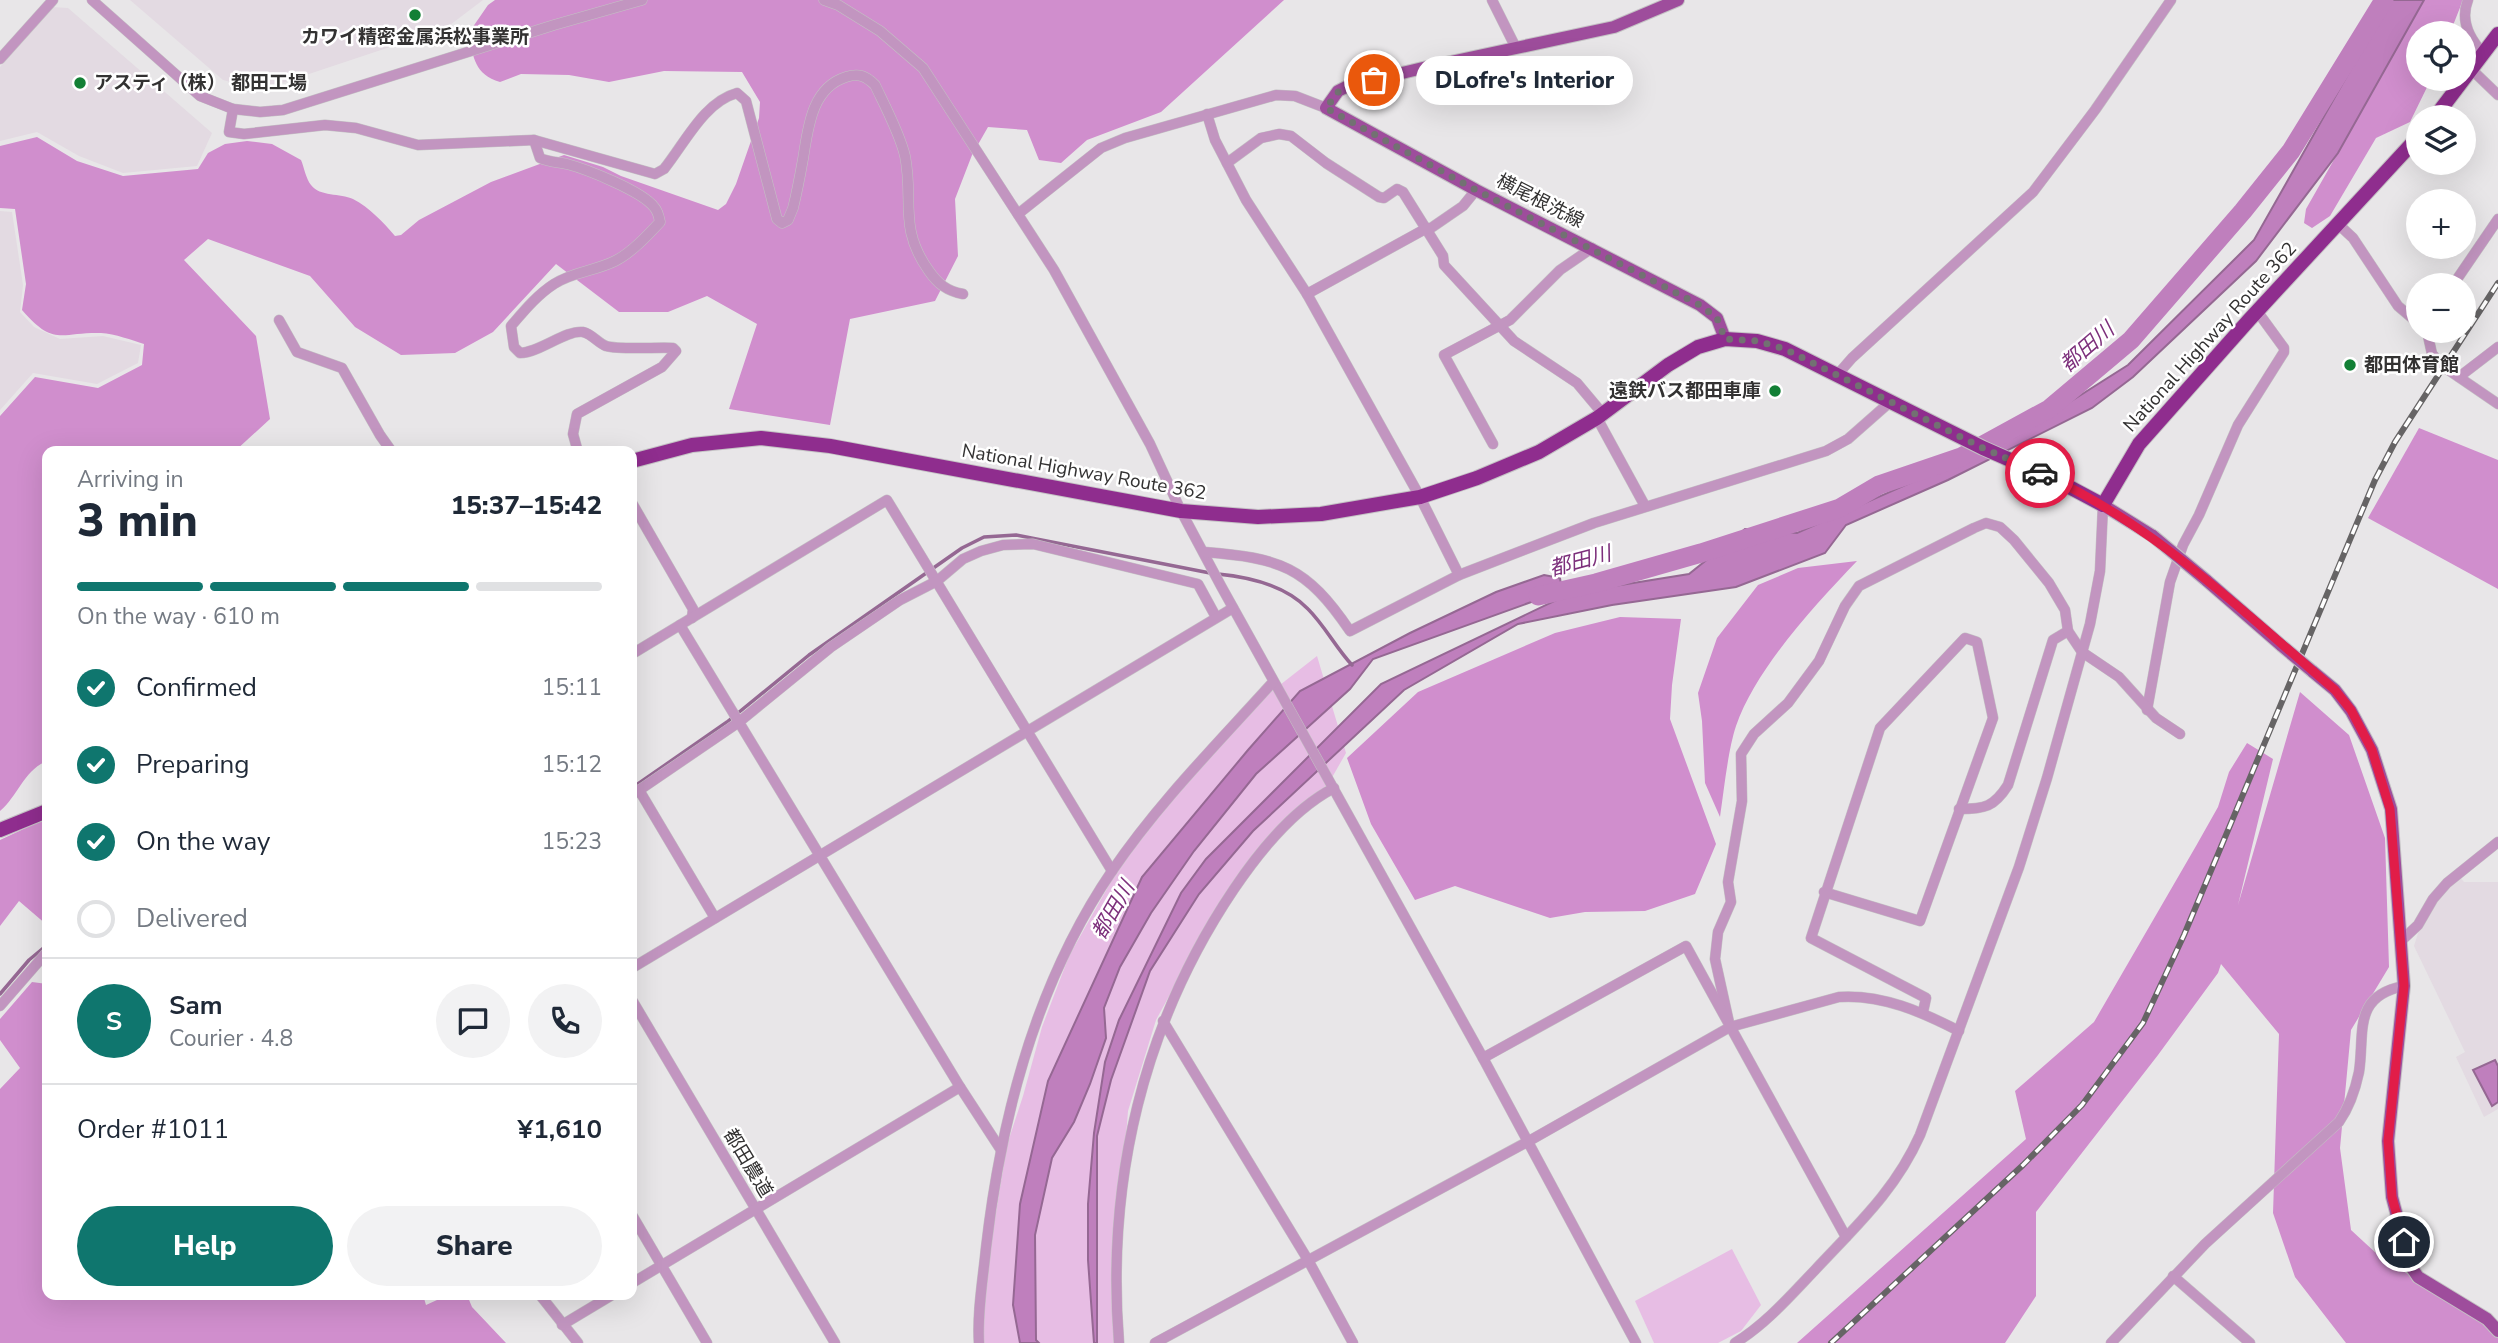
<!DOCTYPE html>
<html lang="en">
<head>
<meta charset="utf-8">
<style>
  body { margin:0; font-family:"Nunito Sans","Noto Sans JP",sans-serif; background:#f2f2f3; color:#1f2937; height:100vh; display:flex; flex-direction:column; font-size:26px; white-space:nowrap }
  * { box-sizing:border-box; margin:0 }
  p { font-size:23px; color:#747a83 }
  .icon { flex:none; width:38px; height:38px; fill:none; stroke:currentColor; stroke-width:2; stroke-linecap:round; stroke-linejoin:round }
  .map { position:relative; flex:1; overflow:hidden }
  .panel { position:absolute; left:42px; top:446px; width:595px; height:854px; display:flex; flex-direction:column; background:#fff; border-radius:14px; box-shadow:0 7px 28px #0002 }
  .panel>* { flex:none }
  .tools { position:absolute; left:2406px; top:21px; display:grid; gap:14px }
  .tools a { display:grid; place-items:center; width:70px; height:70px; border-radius:50%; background:#fff; box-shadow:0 7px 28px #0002; font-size:35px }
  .pin { position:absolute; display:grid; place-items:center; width:60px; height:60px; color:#fff; margin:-30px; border:4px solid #fff; border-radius:50%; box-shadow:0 2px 7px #0007 }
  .courier { position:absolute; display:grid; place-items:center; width:70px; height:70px; margin:-35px; border:5px solid #e11d48; border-radius:50%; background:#fff; color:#222; box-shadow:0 2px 9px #0007 }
  .bubble { position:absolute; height:49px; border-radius:24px; background:#fff; box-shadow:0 7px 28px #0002; font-size:23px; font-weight:800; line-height:49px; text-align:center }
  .headline em { font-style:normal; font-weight:800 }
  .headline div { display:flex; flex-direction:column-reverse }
  .headline { display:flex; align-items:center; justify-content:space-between; height:119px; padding:0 35px }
  h1 { font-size:46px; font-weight:800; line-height:52px }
  .bar { display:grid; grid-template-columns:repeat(4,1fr); gap:10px 7px; align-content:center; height:84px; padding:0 35px }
  .bar i { height:9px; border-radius:5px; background:#e0e1e3 }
  .bar .active { background:#0f766e }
  .bar p { grid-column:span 4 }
  .line { display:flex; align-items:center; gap:18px; padding:0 35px; border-top:2px solid #e0e1e3 }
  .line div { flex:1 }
  .round { display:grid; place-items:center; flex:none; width:74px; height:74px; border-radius:37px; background:#f2f2f3 }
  ol { padding:0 35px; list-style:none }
  li { display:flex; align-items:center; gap:21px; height:77px }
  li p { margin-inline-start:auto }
  li .icon { padding:7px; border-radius:50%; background:#0f766e; color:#fff; stroke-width:4 }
  li:last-child { color:#747a83 }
  li i { width:38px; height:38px; border:4px solid #e0e1e3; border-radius:50% }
  .action { display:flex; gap:14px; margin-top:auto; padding:14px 35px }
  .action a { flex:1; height:80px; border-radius:42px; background:#0f766e; color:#fff; font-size:28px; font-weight:800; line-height:80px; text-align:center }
  .action a+a { background:#f2f2f3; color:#1f2937 }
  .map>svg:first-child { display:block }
</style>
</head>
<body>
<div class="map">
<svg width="2498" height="1343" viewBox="0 0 2498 1343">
  <rect width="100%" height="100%" fill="#e8e6e8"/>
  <!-- built -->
  <g fill="#e3dae2">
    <polygon points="130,0 483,0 450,25 393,46 261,90 223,80"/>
    <polygon points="52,7 68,8 212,133 197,166 123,173 79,156 37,132 0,141 0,67"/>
    <polygon points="0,211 12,212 23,285 20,312 34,327 60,339 103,336 141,345 138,363 97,384 33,373 0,410"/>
    <polygon points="2458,875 2464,882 2498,882 2498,1109 2484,1117 2456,1057 2465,1052 2414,946 2420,927 2430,909"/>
  </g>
  <!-- green -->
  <g fill="#e7bde4">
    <polygon points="1317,656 1346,753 1330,781 1225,894 1156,1020 1128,1111 1119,1226 1123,1343 983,1343 985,1278 1007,1145 1023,1096 1042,1027 1069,956 1122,862 1205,761 1267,695"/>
    <polygon points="1732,1249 1761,1305 1741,1331 1718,1343 1654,1343 1635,1301"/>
  </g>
  <!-- forest -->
  <g fill="#d08ecd">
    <path d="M495,0H1284L1161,112L1087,140L1061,163L1039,160L1027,130L988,127L972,155L955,199L958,256L935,301L850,319L830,425L729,409L757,324L707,296L668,312H619L556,264L493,332L455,353L401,355L355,327L310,276L208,239L184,260L256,336L270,419L235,451L47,452V761C24,770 18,796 0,811V416L35,377L98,388L142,365L144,344C132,340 115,334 101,333C60,332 54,347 22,310L26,284L15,209L0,208V146L37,137L77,161L123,176L198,169L208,153L225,144L247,141L272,144L301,160C304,167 306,179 311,185C320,197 340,193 353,199C370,208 383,222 395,236L401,235L419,220L491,182L564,155L603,167L621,176L718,210L726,204L736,184L759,118L760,102L742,72L664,71L609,82L569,75L521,74L500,82C474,74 474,58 468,34L488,5Z"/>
    <polygon points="2424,0 2463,0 2450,33 2418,33 2418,79 2431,79 2410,122 2376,138 2330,216 2312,228 2304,223 2306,209 2356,121 2380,73"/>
    <polygon points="2419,428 2498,460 2498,589 2368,518"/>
    <path d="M1857,561C1815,605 1756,668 1736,726C1728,750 1724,790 1720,817L1705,783L1702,721L1698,693L1717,638L1758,585L1798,568Z"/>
    <polygon points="1620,617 1681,619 1672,685 1670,719 1716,844 1695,894 1645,911 1585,912 1550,918 1455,886 1415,900 1371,824 1347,758 1418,692 1555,633"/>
    <polygon points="2300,692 2349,735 2385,838 2389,967 2351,1030 2340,1148 2351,1230 2377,1254 2498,1333 2498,1343 2346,1343 2295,1277 2273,1213 2279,1034 2221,964 2218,973 2158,1055 2036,1212 2036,1296 2005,1343 1797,1343 2026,1139 2015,1091 2094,1022 2196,846 2218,807 2229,772 2247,743 2273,759 2238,905"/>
    <polygon points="47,818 47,925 19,901 0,926 0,840"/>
    <polygon points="32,982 47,984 47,1295 423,1295 426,1305 448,1295 467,1295 472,1307 506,1343 0,1343 0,1089 20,1068 0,1040 0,1019"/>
  </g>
  <!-- water -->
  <g fill="#bf7fbd" stroke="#956893" stroke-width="2">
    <polygon points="2392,0 2424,0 2338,153 2256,261 2133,377 2092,408 1948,480 1846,525 1825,553 1736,587 1612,605 1518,624 1404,690 1253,831 1199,894 1150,971 1111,1080 1097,1136 1097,1343 1094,1343 1088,1260 1088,1204 1094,1133 1105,1062 1119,1020 1181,893 1206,859 1381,684 1571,593 1689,574 1745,529 1797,533 2016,436 2128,365 2254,240 2357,58"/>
    <polygon points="1544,575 1560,578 1562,591 1373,659 1350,689 1256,774 1194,851 1151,913 1120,967 1104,1008 1106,1038 1090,1084 1074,1122 1052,1158 1035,1235 1036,1340 1039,1343 1020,1343 1013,1305 1020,1204 1048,1081 1142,877 1248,750 1300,691 1410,633 1496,592"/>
    <polygon points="2495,1060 2498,1066 2498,1102 2492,1106 2473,1070"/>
  </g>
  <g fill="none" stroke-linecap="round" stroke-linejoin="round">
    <!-- stream -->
    <g stroke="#956893" stroke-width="3.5">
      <path d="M1218,574C1249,577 1286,586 1308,609C1325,626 1336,648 1352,665"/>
      <polyline points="632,788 727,722 809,655 962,548 984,537 1016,535 1210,573"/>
      <polyline points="0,994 29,960 47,945"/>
    </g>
    <!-- river -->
    <polyline stroke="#bf7fbd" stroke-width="19" points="1538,596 1596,583 1701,553 1840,508 1879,485 1961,457 2049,409 2131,340 2243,211 2291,151 2384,0"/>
    <defs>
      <g id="minor">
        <polyline points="92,0 200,96 233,109 260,112 283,110 554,25 642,0"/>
        <polyline points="824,0 838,5 880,31 923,68 1054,270 1150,444 1181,511 1221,586 1483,1058 1636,1343"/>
        <polyline points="1492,0 1516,48"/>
        <path d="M2468,0C2460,20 2469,38 2483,53"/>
        <polyline points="0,59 53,0"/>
        <polyline points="2471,69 2498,95"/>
        <path d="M233,109L229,132L244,134L325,125L356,128L418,145L534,140L655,174L664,169C685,143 704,102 737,93L746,101L777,219L782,223L788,220L793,208C797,192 800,176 803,159C808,129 811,88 846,77C859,73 866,76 875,85C885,106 900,134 905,156C914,201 898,228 929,271C938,284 947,291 963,294"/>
        <polyline points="1207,114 1215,140 1246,200 1307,294 1420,497 1459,575"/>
        <path d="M534,140L540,158C549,162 557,162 567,164C586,169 642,191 654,207C658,211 659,217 660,222C647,236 631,253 615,261C595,271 572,272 554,284C537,295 524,311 511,326L514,347L520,353C541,352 565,330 583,332C592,334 598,343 606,346C619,350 658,347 673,348L676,351L662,367L577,414L573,434L578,452"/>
        <polyline points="1227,163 1261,138 1279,134 1291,136 1326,163 1379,197 1384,198 1397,189 1403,192 1443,256 1444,265 1514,341 1577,383 1603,414"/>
        <polyline points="1018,214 1101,148 1125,138 1276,95 1295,96 1326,108"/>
        <polyline points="2338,224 2353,238 2398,306 2418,323"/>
        <polyline points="2453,285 2498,219"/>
        <polyline points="1307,294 1427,228 1431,228 1463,206 1476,190"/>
        <polyline points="279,320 297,352 342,368 380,435 392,452"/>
        <polyline points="2427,331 2432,354 2444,367 2498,404"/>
        <polyline points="1838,374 1852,358 2033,192 2095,110 2171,0"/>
        <polyline points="2459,377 2498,347"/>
        <polyline points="1597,418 1645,506"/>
        <polyline points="1493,444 1444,355 1510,320 1560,270 1592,248"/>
        <polyline points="632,503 693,609 692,618"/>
        <path d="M1204,552C1280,558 1306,566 1350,631L1459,575L1594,523L1826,451L1848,439L1890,402"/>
        <polyline points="680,625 960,1087 1001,1150"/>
        <polyline points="632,654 887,500 1112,871"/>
        <polyline points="2147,710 2170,582 2183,545 2199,515 2238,425 2284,352 2284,348 2257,311"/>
        <polyline points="639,790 715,918"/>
        <polyline points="632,795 739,722 831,647 900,600 937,581 963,559 981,551 1003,545 1033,544 1198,584 1216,617"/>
        <path d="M1959,809C1985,809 1994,807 2008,785L2053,640L2068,631"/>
        <polyline points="1824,892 1920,921 1993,718 1977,642 1965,638 1880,728 1811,938 1926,998 1923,1012"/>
        <polyline points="2402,940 2418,925 2433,899 2447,883 2498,842"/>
        <polyline points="632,968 1233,608"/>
        <polyline points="632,1000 835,1343"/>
        <polyline points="0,1006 47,952"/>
        <polyline points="1163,1021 1308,1260 1353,1343"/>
        <polyline points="1730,1027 1715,959 1718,932 1731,902 1728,882 1742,801 1741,754 1754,734 1788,703 1819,661 1845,606 1859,586 1974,528 1986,523 2000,527 2014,540 2049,583 2065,610 2068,631 2082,652 2119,677 2156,718 2180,734"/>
        <polyline points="1483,1058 1686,946 1846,1237"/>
        <polyline points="632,1215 707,1343"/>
        <polyline points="2173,1276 2250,1343"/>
        <polyline points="632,1283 960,1087"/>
        <polyline points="540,1295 578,1343"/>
        <polyline points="562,1325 612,1295"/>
        <path d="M979,1343C977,1312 983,1279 986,1248C1001,1117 1037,981 1112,871C1159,802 1218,743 1273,682"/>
        <path d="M1119,1343C1106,1181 1143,1024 1234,889C1259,852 1293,809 1334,788"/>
        <path d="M1155,1343L1529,1141L1730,1027L1839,997C1882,994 1922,1012 1959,1031"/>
        <path d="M1735,1343C1766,1324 1790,1296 1815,1270C1856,1226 1895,1191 1920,1135L2019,867L2047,778L2090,624L2100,571L2103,505"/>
        <path d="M2111,1343L2205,1244L2339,1122C2350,1106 2355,1091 2359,1072C2365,1033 2352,996 2404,986"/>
      </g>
      <g id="major">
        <polyline points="1678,0 1614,27 1427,67 1348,86 1338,91 1326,108 1476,190 1700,305 1717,318 1725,339"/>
        <polyline points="2103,505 2153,536"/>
        <polyline points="2206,580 2282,646"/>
        <polyline points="2312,671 2335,690 2351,711 2372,750 2391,809 2404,986 2388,1141 2392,1197 2410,1265 2418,1277 2487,1319 2498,1331"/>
      </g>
      <g id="highway">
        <polyline points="2435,117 2498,34"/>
        <polyline points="632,461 692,445 761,438 830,446 1181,511 1258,517 1321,514 1420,497 1477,478 1539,452 1597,418 1668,365 1698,347 1725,339 1757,341 1785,349 1983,448 2058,481 2103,505 2139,444 2249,320 2418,137"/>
        <polyline points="0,830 47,811"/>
      </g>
    </defs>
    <!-- minor casing -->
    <use href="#minor" stroke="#c4c2c4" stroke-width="11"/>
    <!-- major casing -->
    <use href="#major" stroke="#c4c2c4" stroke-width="14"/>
    <!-- highway casing -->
    <use href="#highway" stroke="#c4c2c4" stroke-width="16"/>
    <!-- minor -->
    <use href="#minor" stroke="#c295c0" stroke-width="10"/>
    <!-- major -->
    <use href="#major" stroke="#9e4d9c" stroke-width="12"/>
    <!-- highway -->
    <use href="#highway" stroke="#8f2d8e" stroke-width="14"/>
    <defs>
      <polyline id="rail" points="1831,1343 2023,1165 2082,1105 2143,1023 2184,935 2375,480 2395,442 2498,283"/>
    </defs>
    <!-- rail casing -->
    <use href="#rail" stroke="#666465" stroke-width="6"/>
    <!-- rail -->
    <use href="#rail" stroke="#fff" stroke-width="3.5" stroke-dasharray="10" stroke-linecap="butt"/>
    <defs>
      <g id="major-bridge">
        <polyline points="2153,536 2206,580"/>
        <polyline points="2282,646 2312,671"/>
      </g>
    </defs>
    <!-- major-bridge casing -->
    <use href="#major-bridge" stroke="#c4c2c4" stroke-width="14" stroke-linecap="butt"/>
    <!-- major-bridge -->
    <use href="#major-bridge" stroke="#9e4d9c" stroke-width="12"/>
  </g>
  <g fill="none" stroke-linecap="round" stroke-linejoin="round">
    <!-- done -->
    <polyline stroke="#727172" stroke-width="7" stroke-dasharray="0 12.6" points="1374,80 1338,92 1326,108 1476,190 1700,305 1717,318 1725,339 1757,341 1785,349 1983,448 2040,473"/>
    <!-- route -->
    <path stroke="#e11d48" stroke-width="9" d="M2040,473C2153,523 2242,611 2335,690L2351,710L2372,750L2390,809L2404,986L2388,1141L2392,1197L2404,1242"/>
  </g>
  <!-- markers -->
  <g fill="#127f35" stroke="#fff" stroke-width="2.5">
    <circle cx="415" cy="15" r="7"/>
    <circle cx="80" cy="83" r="7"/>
    <circle cx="2350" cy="365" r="7"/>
    <circle cx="1775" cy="391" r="7"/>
  </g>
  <g text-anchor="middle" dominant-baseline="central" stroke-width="5" stroke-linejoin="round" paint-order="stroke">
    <!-- poi labels -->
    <g font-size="19" font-weight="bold" fill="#333232" stroke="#fff" text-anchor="start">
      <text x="415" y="37" text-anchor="middle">カワイ精密金属浜松事業所</text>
      <text x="94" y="83">アスティ（株） 都田工場</text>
      <text x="2364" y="365">都田体育館</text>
      <text x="1761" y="391" text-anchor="end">遠鉄バス都田車庫</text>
    </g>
    <!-- street labels -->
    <g font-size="19" fill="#333232" stroke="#fff">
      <text transform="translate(1540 201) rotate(27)">横尾根洗線</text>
      <text transform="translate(2210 337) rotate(-48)">National Highway Route 362</text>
      <text transform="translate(1084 472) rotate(10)">National Highway Route 362</text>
      <text transform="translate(748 1163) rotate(59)">都田農道</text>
    </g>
    <!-- water labels -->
    <g font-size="21" font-style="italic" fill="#7d307c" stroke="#fff">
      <text transform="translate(2087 347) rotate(-41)">都田川</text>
      <text transform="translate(1580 561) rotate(-15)">都田川</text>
      <text transform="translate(1113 910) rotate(-60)">都田川</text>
    </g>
  </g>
</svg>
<div class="tools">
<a><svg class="icon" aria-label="locate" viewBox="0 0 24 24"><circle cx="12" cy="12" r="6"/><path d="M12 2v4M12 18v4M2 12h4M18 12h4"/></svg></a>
<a><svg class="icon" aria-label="layers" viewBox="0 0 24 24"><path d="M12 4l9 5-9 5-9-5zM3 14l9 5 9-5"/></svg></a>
<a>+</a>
<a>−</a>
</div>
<div class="pin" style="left:1374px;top:80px;background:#ea580c"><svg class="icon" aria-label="bag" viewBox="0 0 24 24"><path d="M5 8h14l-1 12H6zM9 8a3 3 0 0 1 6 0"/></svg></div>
<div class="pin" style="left:2404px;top:1242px;background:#1f2937"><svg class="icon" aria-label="home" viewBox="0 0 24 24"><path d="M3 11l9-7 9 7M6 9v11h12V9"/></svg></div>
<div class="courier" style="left:2040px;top:473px"><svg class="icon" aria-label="car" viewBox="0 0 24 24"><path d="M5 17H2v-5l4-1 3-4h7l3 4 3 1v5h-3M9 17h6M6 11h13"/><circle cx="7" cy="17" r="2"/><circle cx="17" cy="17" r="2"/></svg></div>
<div class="bubble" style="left:1416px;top:56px;width:217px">DLofre's Interior</div>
<section class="panel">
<div class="headline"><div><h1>3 min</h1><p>Arriving in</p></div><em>15:37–15:42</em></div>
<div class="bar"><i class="active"></i><i class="active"></i><i class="active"></i><i></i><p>On the way · 610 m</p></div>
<ol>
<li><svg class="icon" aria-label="check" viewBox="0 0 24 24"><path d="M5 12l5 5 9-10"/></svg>Confirmed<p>15:11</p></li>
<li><svg class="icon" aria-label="check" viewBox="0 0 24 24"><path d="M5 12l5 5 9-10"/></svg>Preparing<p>15:12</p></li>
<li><svg class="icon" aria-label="check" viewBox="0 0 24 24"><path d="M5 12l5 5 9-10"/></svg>On the way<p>15:23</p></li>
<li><i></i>Delivered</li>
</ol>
<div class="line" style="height:126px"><b class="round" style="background:#0f766e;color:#fff">S</b><div><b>Sam</b><p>Courier · 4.8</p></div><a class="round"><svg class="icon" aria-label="chat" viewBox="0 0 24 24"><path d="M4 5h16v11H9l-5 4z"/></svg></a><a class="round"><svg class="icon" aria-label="phone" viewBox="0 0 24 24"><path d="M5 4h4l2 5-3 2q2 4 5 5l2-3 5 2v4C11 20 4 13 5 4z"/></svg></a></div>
<div class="line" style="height:91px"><div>Order #1011</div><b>¥1,610</b></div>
<div class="action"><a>Help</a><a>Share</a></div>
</section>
</div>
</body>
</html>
